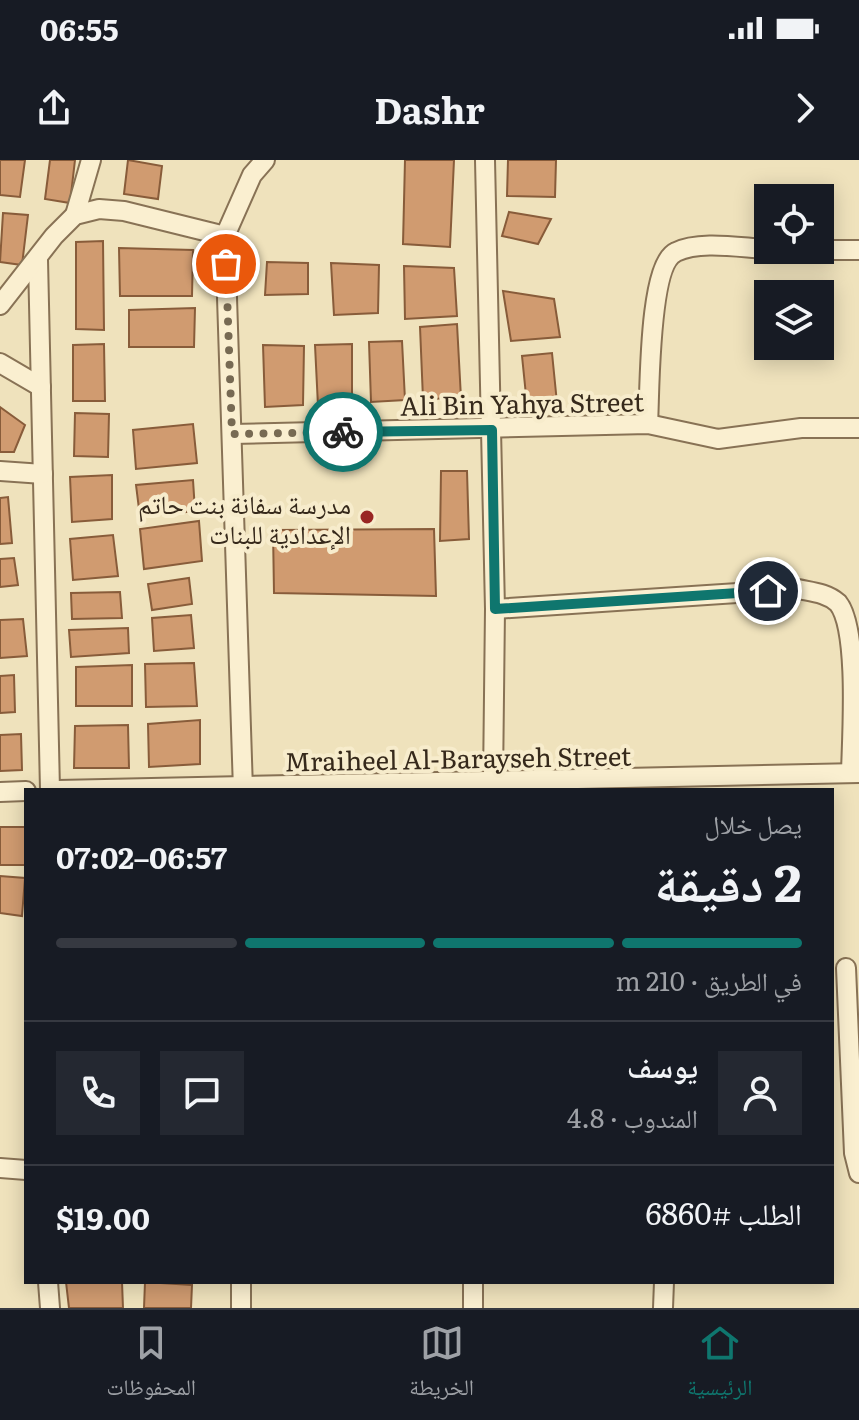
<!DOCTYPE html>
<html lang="ar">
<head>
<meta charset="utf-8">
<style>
  body { margin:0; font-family:Literata,"Noto Naskh Arabic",serif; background:#242831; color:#f1f3f6; direction:rtl; height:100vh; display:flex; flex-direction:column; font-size:30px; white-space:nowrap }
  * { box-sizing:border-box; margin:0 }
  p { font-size:26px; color:#9ea1a6 }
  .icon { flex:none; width:44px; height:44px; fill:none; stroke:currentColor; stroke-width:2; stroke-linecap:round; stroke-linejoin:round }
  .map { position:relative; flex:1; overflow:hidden; direction:ltr }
  .side { position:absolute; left:24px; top:628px; width:810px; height:496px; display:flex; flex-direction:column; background:#171b24; border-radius:0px; box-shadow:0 4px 20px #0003; direction:rtl }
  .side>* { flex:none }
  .tools { position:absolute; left:754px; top:24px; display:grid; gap:16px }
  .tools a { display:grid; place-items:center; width:80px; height:80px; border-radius:0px; background:#171b24; box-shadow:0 4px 20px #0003; font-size:40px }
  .pin { position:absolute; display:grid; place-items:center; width:68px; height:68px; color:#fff; margin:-34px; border:4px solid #fff; border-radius:50%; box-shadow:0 2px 8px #0007 }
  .courier { position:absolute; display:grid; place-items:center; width:80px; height:80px; margin:-40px; border:6px solid #0f766e; border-radius:50%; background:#fff; color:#222; box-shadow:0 2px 10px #0007 }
  .summary em { font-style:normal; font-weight:700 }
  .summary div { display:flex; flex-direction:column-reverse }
  .summary { display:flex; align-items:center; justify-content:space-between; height:136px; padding:0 32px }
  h1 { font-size:52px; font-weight:700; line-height:60px }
  .bar { display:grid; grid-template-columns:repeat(4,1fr); gap:12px 8px; align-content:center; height:96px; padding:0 32px }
  .bar i { height:10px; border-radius:6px; background:#363941 }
  .bar .active { background:#0f766e }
  .bar p { grid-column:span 4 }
  .line { display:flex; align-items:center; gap:20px; padding:0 32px; border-top:2px solid #363941 }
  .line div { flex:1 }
  .round { display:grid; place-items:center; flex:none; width:84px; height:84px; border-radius:0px; background:#242831 }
  .status { display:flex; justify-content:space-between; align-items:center; height:56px; padding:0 40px; background:#171b24; direction:ltr }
  .status svg { height:22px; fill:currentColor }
  header { display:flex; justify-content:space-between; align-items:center; height:104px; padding:0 32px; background:#171b24; font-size:36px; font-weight:700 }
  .menu { display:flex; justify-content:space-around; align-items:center; height:112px; border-top:2px solid #363941; background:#171b24; font-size:22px; color:#9ea1a6 }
  .menu a { display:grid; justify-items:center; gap:4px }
  .menu .active { color:#0f766e }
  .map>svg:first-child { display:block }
</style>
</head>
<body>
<div class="status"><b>06:55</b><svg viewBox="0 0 49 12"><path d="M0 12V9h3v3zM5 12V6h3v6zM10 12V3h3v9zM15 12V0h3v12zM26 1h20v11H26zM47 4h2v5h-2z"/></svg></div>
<header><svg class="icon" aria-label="forward" viewBox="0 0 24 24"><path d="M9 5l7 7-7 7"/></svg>Dashr<svg class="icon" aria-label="share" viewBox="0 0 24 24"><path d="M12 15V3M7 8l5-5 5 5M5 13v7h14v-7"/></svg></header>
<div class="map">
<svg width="859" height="1148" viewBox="0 0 859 1148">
  <rect width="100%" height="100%" fill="#efe2bc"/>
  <!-- building -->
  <g fill="#d09b70" stroke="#885c3a" stroke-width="2">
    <polygon points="0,0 25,0 20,37 0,35"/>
    <polygon points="50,0 75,0 70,43 45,39"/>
    <polygon points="128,0 162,6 158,39 124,34"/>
    <polygon points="405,0 454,0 450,87 403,84"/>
    <polygon points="508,0 556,0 555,37 507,36"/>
    <polygon points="509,52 551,59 538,84 502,76"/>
    <polygon points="3,53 28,55 22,105 0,102"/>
    <polygon points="103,81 104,170 76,169 76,82"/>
    <polygon points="119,88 193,90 192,136 120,136"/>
    <polygon points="267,102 308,103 308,134 265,135"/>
    <polygon points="331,103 379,105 378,153 334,155"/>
    <polygon points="404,106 454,108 457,156 405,159"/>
    <polygon points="503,131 554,139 560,177 511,181"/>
    <polygon points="195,148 194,187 129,187 129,150"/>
    <polygon points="457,164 461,238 423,239 420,167"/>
    <polygon points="402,181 405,240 371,242 369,182"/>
    <polygon points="104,184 105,241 73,241 73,185"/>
    <polygon points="352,184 352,245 318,246 315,185"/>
    <polygon points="263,185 304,186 303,245 265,247"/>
    <polygon points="552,193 557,243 527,245 522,196"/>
    <polygon points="0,247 25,265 14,292 0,292"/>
    <polygon points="75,253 109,254 108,297 74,296"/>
    <polygon points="193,264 197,303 136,309 133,270"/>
    <polygon points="441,311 467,311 469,379 440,381"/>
    <polygon points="112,315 112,359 72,362 70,317"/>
    <polygon points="193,320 195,351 140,357 136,325"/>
    <polygon points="8,337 12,383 0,384 0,338"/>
    <polygon points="199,361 202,401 144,409 140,369"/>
    <polygon points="434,369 436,436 274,433 273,370"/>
    <polygon points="113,375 118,416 73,420 70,379"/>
    <polygon points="14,398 18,425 0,427 0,399"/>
    <polygon points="189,418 192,444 152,450 148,424"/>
    <polygon points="120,432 122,458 72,459 71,433"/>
    <polygon points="191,455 194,488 154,491 152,458"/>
    <polygon points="23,459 27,496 0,498 0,460"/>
    <polygon points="128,468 129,493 71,497 69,470"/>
    <polygon points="194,503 197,546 146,547 145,504"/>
    <polygon points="132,505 132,546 76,546 76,507"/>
    <polygon points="14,515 15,552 0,553 0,516"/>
    <polygon points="200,560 200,604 149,607 148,564"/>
    <polygon points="128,565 129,608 74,608 75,566"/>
    <polygon points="21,574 22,610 0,611 0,575"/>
    <rect x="0" y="667" width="25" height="38"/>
    <polygon points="0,716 25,718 22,756 0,753"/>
    <polygon points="66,1122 122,1122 123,1148 69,1148"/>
    <polygon points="145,1122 192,1125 191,1148 144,1148"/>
  </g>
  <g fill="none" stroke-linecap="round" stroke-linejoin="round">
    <defs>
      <g id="minor">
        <polyline points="485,0 495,449 493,622"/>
        <polyline points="75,55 91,0"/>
        <polyline points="820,90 859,90"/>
        <polyline points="38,100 50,630"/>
        <polyline points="0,145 54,76 75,55 99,49 124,51 225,76"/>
        <polyline points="0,203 41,227"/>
        <path d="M648,264C650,233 648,105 676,92C700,80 742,88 768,89"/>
        <polyline points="232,274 648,264 718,279 801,268 859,268"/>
        <polyline points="0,311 43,314"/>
        <path d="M495,449L798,429C812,432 827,433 838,443C859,469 852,575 851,612"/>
        <polyline points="58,630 859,613"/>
        <polyline points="243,630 225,76 252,15 265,0"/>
        <polyline points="0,632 26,631"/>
        <polyline points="846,808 854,993 859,1013"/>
        <polyline points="0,1008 26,1010"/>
        <polyline points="48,1122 50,1148"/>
        <polyline points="241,1122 241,1148"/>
        <polyline points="473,1148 473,1122"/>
        <polyline points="663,1148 664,1122"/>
      </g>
    </defs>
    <!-- minor casing -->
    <use href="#minor" stroke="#887255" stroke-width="22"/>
    <!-- minor -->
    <use href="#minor" stroke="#faefd0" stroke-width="18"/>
  </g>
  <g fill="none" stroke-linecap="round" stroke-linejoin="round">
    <!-- done -->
    <polyline stroke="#776a53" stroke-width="8" stroke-dasharray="0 14.4" points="226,104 232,274 343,272"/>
    <!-- route -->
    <polyline stroke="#0f766e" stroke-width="10" points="343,272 492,270 495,449 768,431"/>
  </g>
  <!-- markers -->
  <circle fill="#992623" stroke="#f7eccc" stroke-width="3" cx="367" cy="357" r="8"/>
  <g text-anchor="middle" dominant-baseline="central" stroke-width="8" stroke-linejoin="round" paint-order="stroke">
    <!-- street labels -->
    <g font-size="26" fill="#36291b" stroke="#f7eccc">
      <text transform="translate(522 242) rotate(-1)">Ali Bin Yahya Street</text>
      <text transform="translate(458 597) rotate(-1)">Mraiheel Al-Barayseh Street</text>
    </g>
    <!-- poi labels -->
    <g font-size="26" fill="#36291b" stroke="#f7eccc" text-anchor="end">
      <text x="351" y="342">مدرسة سفانة بنت حاتم<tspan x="351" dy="30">الإعدادية للبنات</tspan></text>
    </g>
  </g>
</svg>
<div class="tools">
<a><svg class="icon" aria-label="locate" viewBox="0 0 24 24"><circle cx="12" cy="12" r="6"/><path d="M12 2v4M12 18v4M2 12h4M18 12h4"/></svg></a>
<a><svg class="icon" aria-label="layers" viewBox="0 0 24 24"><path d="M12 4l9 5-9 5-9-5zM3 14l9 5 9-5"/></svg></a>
</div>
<div class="pin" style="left:226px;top:104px;background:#ea580c"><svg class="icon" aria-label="bag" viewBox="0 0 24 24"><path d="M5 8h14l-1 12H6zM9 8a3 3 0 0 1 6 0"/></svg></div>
<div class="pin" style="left:768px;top:431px;background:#1f2937"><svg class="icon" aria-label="home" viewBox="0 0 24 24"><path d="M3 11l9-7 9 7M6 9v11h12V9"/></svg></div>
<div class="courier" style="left:343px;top:272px"><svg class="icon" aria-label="bike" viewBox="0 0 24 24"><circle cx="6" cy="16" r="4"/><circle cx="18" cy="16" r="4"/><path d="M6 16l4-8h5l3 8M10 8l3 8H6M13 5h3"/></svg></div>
<section class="side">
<div class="summary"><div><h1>2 دقيقة</h1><p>يصل خلال</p></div><em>06:57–07:02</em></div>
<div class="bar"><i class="active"></i><i class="active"></i><i class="active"></i><i></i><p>في الطريق · 210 m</p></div>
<div class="line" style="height:144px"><a class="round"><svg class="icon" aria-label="person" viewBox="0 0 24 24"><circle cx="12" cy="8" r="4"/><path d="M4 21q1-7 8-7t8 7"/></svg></a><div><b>يوسف</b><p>المندوب · 4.8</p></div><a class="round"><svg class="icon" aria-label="chat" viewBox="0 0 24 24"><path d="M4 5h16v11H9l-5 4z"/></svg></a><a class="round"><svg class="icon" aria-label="phone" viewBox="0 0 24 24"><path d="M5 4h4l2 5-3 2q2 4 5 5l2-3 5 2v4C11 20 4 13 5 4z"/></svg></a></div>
<div class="line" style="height:104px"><div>الطلب #6860</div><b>$19.00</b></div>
</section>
</div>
<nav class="menu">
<a class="active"><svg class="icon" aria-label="home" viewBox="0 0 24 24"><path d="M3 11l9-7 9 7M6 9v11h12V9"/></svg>الرئيسية</a>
<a><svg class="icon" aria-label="map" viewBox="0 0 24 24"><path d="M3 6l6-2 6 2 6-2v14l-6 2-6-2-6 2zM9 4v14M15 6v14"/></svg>الخريطة</a>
<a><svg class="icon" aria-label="saved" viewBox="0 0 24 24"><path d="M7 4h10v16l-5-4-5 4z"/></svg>المحفوظات</a>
</nav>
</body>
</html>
